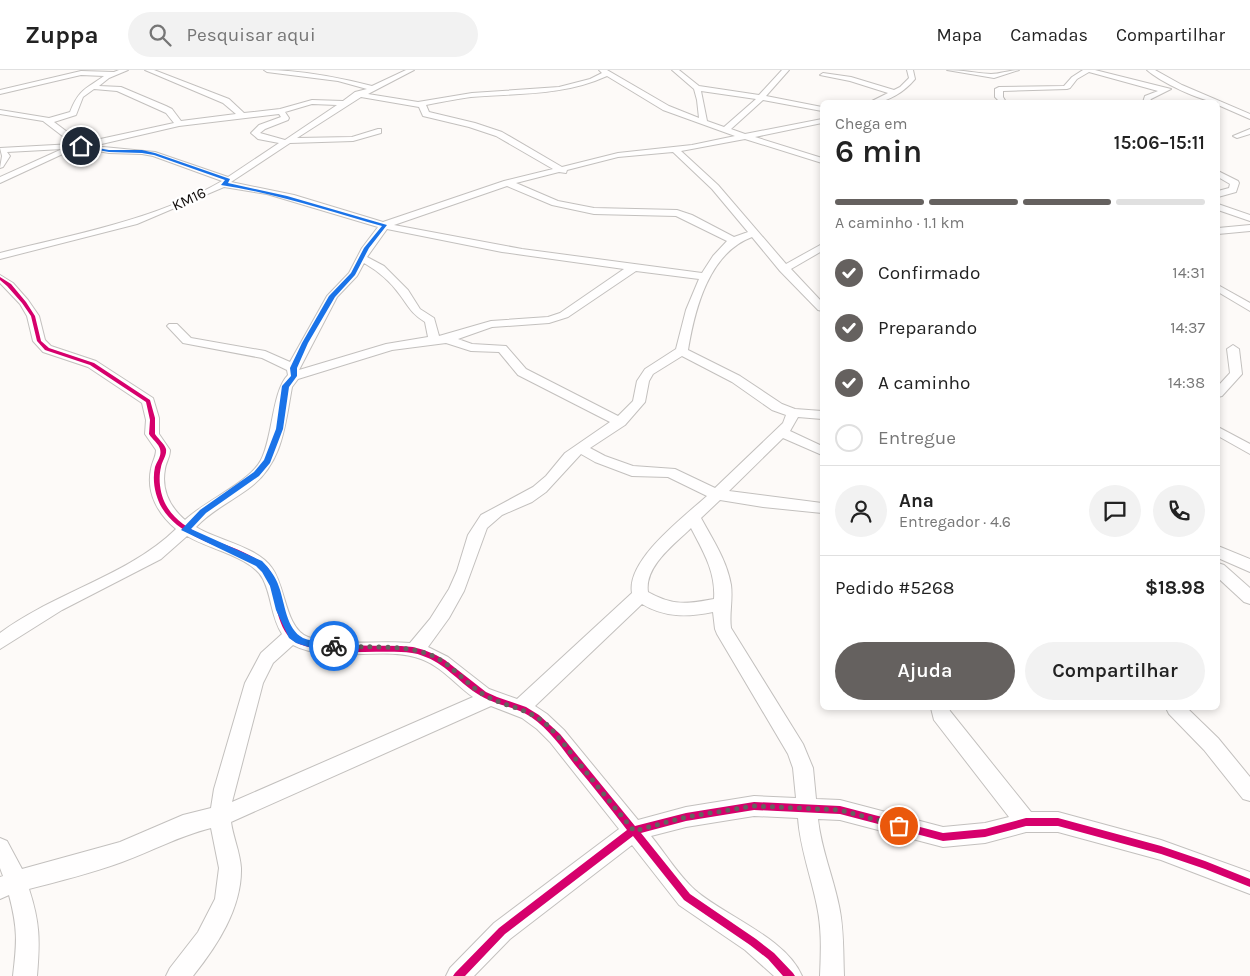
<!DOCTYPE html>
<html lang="pt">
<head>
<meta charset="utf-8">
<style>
  body { margin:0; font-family:Karla,sans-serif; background:#f2f2f2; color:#222; height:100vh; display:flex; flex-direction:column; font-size:19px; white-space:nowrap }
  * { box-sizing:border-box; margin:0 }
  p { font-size:16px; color:#767676 }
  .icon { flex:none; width:28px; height:28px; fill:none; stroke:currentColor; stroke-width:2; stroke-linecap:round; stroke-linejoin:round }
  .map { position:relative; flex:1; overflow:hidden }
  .side { position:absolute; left:820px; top:30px; width:400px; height:610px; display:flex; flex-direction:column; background:#fff; border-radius:8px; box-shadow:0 2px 8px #0003 }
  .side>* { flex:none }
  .pin { position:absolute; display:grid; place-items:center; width:42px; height:42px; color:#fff; margin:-21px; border:2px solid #fff; border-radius:50%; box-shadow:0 1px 5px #0007 }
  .courier { position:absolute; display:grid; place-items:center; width:50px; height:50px; margin:-25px; border:4px solid #1a73e8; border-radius:50%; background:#fff; color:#222; box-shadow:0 1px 6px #0007 }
  .head em { font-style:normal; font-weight:600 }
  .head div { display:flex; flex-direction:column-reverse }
  .head { display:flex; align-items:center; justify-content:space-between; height:85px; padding:0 15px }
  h1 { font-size:32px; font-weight:600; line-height:38px }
  .bar { display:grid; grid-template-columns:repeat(4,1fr); gap:8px 5px; align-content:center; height:60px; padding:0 15px }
  .bar i { height:6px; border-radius:4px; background:#e0e0e0 }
  .bar .selected { background:#65615f }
  .bar p { grid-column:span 4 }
  .line { display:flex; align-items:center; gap:12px; padding:0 15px; border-top:1px solid #e0e0e0 }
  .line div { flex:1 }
  .round { display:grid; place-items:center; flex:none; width:52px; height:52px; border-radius:26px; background:#f2f2f2 }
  ol { padding:0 15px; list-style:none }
  li { display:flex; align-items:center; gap:15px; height:55px }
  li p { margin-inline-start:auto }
  li .icon { padding:5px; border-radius:50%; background:#65615f; color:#fff; stroke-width:4 }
  li:last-child { color:#767676 }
  li i { width:28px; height:28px; border:2px solid #e0e0e0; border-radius:50% }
  .button { display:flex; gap:10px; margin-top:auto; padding:10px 15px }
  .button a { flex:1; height:58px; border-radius:30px; background:#65615f; color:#fff; font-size:20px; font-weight:600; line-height:58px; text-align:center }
  .button a+a { background:#f2f2f2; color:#222 }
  header { display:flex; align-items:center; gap:30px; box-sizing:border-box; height:70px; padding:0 25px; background:#fff; border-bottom:1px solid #e0e0e0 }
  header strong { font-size:24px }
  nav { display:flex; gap:28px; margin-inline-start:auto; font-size:18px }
  .search { width:350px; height:45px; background:#f2f2f2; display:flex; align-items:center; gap:12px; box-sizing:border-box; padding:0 18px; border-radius:28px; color:#767676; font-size:19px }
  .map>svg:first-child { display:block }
</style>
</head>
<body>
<header>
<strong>Zuppa</strong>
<div class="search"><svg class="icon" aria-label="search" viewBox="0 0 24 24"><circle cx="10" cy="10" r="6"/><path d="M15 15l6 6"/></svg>Pesquisar aqui</div>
<nav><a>Mapa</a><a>Camadas</a><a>Compartilhar</a></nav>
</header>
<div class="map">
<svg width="1250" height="906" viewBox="0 0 1250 906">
  <rect width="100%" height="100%" fill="#fdfaf8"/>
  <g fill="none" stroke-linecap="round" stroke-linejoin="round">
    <defs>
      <g id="minor">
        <path d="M119,0H128L109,8L99,16L121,17L166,36L172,39L181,51L236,44L223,33L145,0H154L229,29L244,43L280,39L312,30L343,31L355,22L367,19L338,11L267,2L264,0C301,0 337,7 372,16L406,0H414L368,24L418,32L472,23L559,17L590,9L602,3L599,0H607L669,36L699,48L697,30L694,19L672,0H679L699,16L759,25L782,0H789L766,26L822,37V41L763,30L731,59L745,64L822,49V53L755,67L822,88V93L745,69L681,81L718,115L786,194L822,174V181L791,199L822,232V241L818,240L780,201L752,167C709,183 695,238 688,280L740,306L782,334L795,339L822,341V349L798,347L790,361L822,376V385L783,368L729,421L822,433V443L763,437L720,430L701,448C713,470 727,491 731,515C733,530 729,544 731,558L803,674L813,698L816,729L840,730L943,757L985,753L1009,747L934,650L931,638H949L950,641L1031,742H1058L1161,770L1250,802V824L1161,790L1058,762H1026L985,773L943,777L840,750L818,749C821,779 833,806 839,836C844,859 843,882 844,906H820C821,882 822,859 817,836C811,806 800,778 798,748L754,746L686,757L651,766C665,783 679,806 695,820C725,846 786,868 802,906H774L745,880L679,835L632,775L510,869L474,906H446L450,898L494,853L619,759L550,672L537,659L522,648L491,636L231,752C233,767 240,782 241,798C242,838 217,876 193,906H166L170,898L198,862L215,829L219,798L211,758C179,766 152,781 122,792C92,803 60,811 29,819C40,853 40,870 37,906H13C17,872 18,859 9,825L0,829V807L3,806L0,798V768L7,771L22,799L120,772L183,745L211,738L214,719L245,613L261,583L282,564C271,547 272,527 263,509C252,487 208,479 187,466L161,489L62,540L0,579V563C55,522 128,506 176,459C158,444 146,423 151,399C152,392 156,387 156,380L145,364L146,350L142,333L88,297L43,282L33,271L27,246L20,234L0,213V205L13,213L28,230L39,246L45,270L51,276L96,291L153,328L159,348V364L170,380C170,387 166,392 165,399C161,420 170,437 185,450C206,430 249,413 261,390C273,367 272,321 288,305L287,300L262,288L183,273L167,256L169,254H177L191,268L265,281L290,292L327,226L349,203L362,178L378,157L267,124L224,117L137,154L0,189V183C75,164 155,150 222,111L153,86L142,84L109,83L81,78L7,82L10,86L3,97L0,98L2,86L0,78L73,74L43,51L0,44V40L49,48L70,42C79,19 86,19 104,6L81,5L0,24V20L81,1L114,2ZM607,6L663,40L735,66L692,75L618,83L562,97L502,62L475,53L429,42L426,35C441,32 456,29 471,27C518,23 563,26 607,6ZM94,19L117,21L166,43L174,53L82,73L54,52L76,45L83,27ZM701,21L756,29L724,57L707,51ZM361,27L419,37L423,46L469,57L496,66L553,99L504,111L383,152L294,125L231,112L290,73L353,71L381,63V59H378L352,67L297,68ZM312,34L337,35L285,70L260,63L265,59L288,50L289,48L285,42ZM279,44L281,47L259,55L251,63L258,69L279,73L228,107L155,82L93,76L179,56ZM673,82L712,119L748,162L734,167L692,145L677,140L594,138L558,131L516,113L559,102L566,103L567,100L618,87ZM507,116L552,135L594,144L676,146L727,171L713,186L702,203L522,179L394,155ZM387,159L502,182L624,199L560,243L548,247L491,251L439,266L434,248L420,239L408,220L384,196L367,187ZM364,193C378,201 391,212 400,225C409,237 411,243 425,252L428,267L386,274L299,300L337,227L357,206ZM636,201L699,209L686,240L676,279L645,299L637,311L633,331L618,346L526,299L506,276L472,274L458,269L492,257L549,253L568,247ZM446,273L471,281L499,282L518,305L610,352L565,383L546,406L533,417L481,445L468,465L457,501L449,519L430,549L410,573C381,570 334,577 308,567C285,558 286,517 272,498C258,477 217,470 196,457C211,441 230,432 248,419C283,394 285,355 292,317L298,309L392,280ZM682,286L732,312L772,340L786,345L783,353L715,418L675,399L633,396L605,386L590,378L625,355L645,332L649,311L653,304ZM581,384L595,392L632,406L668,407L707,426C685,446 626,490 632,523L517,629L489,619L448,587L428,577L449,548L464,521L487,458L502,445L532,432L546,422ZM691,458C703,481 716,502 714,529C687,534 673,536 648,522C644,496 675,474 691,458ZM642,534C665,548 688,547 713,542L715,559L717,564L788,684L793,698L796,728L754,726L686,737L638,750L564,660L547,644L535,636ZM293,575C333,595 382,575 421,589C441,596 456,615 473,627L232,732L263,613L273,593Z"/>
        <path d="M907,0H913L915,9C905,21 887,34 870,32L888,23L850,11L820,5L823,3L851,7L894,20L900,17L909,8Z"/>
        <path d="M947,0C962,0 976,3 991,4C1000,4 1010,0 1019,0L994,8Z"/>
        <polygon points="1083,0 1095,0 1171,19 1151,29 1149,32 1143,32 1145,26 1158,21 1089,2 1077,9 1070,18 1067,19 1003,21 1003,27 1006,32 1000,32 995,27 995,19 999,17 1064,16 1072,7"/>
        <path d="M1147,0H1155L1182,15L1250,44V49L1218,35V32C1201,32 1159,11 1147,0Z"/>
        <polygon points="1250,59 1250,64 1237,68 1233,66"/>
        <polygon points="60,80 67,82 0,113 0,107"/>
        <polygon points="1218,101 1238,111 1239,113 1236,122 1218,127 1218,121 1229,118 1230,114 1218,107"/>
        <polygon points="1218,134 1250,145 1250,151 1218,140"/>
        <polygon points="1250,155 1250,161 1218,164 1218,158"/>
        <polygon points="1218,215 1250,233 1250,241 1218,222"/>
        <polygon points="1233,275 1239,279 1242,304 1222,326 1218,327 1218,316 1230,303 1227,279"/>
        <polygon points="1218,357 1250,374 1250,384 1218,366"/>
        <polygon points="1218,476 1250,489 1250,502 1218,488"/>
        <polygon points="1218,493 1224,495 1250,518 1250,534 1244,532 1218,508"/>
        <polygon points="1166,638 1187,638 1218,668 1250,707 1250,731 1243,729 1204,680 1169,644"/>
      </g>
    </defs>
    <!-- minor casing -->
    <use href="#minor" stroke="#c3c0be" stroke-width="2"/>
    <!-- minor -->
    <use href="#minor" fill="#fffefe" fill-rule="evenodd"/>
    <defs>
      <path id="cycleway" d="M0,207L11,214L26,232L35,246L41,271L49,278L94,293L150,330L155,348V364C158,369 164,373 166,379C167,386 162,391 161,397C158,409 160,424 166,435C181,462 217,470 243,482C252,486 261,491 268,498C284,518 279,556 302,569C308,572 315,572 321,573C347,577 374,575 401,576L413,577L424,580L436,585L445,590L486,622L497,627L526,637L539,645L560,664L635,756L686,743L754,732L840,736L943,763L985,759L1026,748H1058L1161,776L1205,791L1250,809V817L1205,799L1161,784L1058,756H1026L985,767L943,771L840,744L754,740L686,751L641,763L690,824L756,869L774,883L793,903L795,906H783L768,889L750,875L684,830L633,766L505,864L465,906H453L455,903L499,858L627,760C610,738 593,716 575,695C562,678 549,659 531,647C514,636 493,635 476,623C458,611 444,593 423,586C416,583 408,582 401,582C371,581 326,585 299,574C274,563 278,524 265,504C259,495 247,490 237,485C211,473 178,464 162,438C155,426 152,410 155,397C157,391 162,386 160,379C159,374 152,369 149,364L150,350L146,332L90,295L45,280L37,271L31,246L22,233L7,216L0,210Z"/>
    </defs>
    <!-- cycleway casing -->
    <use href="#cycleway" stroke="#fff" stroke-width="3"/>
    <!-- cycleway -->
    <use href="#cycleway" fill="#d6006c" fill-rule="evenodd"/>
  </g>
  <!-- route -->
  <path fill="#1a73e8" d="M80,75L109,80H142L155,83L230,109L228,113L287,126L387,155L369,178L355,205L335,227L308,273L297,298V306L289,317L283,359L270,393L259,406L206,443L191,459L262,491C269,498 276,507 279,517C285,533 286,559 303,568C314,573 326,570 337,574V579H315L296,573L289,568L276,540L270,516L262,502L256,496L181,460L200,440L254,402L264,390L276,359L282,316L291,306L290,298L302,273L329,226L351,203L364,178L382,156C328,141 276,123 221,115L225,110L154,85L142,83L109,82L81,77Z"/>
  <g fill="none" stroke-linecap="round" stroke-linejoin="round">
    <!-- done -->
    <path stroke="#65615f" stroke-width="5" stroke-dasharray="0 9" d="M334,576C365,578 412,573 439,589C455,599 467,614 483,624C500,635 521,637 538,648C555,659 566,678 579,693C597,716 615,738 634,761L686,747L754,736L840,740L899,756"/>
  </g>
  <g text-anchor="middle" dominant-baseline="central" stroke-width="4.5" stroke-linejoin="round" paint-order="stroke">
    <!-- far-street labels -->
    <g font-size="15" fill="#130f0d" stroke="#fff">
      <text transform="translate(189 129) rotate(-25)">KM16</text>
    </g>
  </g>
</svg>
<div class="pin" style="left:899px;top:756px;background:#ea580c"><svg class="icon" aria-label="bag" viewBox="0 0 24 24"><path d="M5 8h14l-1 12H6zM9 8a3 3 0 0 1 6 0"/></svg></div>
<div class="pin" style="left:81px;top:76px;background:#1f2937"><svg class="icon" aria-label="home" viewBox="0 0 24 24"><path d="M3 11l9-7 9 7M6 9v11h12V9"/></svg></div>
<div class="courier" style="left:334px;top:576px"><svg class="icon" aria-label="bike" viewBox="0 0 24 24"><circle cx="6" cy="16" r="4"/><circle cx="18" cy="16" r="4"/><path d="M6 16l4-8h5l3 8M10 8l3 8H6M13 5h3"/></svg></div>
<section class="side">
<div class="head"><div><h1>6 min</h1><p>Chega em</p></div><em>15:06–15:11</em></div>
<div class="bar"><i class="selected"></i><i class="selected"></i><i class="selected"></i><i></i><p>A caminho · 1.1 km</p></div>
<ol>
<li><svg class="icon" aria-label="check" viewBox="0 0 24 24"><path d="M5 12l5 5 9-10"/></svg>Confirmado<p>14:31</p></li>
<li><svg class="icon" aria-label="check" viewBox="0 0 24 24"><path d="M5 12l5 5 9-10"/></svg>Preparando<p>14:37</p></li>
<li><svg class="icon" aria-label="check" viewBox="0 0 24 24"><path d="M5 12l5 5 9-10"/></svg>A caminho<p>14:38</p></li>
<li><i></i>Entregue</li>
</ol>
<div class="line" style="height:90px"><a class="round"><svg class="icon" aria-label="person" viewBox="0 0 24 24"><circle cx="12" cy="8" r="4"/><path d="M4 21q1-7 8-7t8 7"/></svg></a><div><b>Ana</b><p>Entregador · 4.6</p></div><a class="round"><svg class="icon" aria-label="chat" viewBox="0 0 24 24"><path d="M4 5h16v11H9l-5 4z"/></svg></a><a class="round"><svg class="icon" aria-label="phone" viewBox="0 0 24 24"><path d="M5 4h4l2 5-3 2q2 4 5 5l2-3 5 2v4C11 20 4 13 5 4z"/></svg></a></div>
<div class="line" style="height:65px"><div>Pedido #5268</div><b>$18.98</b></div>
<div class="button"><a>Ajuda</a><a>Compartilhar</a></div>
</section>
</div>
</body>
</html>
